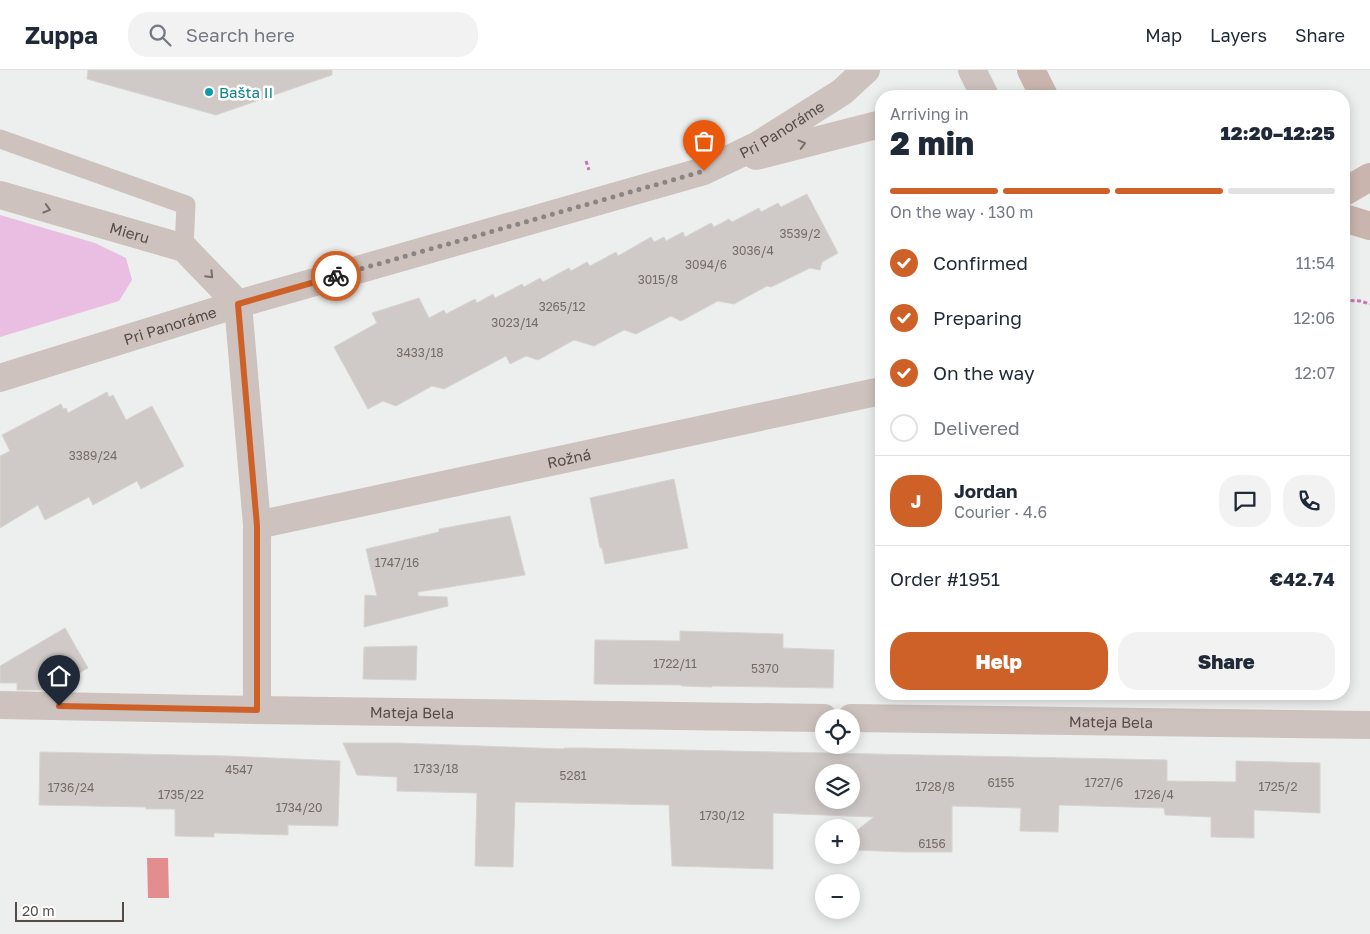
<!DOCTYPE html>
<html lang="en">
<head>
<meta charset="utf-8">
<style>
  body { margin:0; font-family:"Golos Text",sans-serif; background:#f2f2f3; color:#1f2937; height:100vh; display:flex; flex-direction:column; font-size:19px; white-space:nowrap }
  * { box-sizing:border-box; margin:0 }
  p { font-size:16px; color:#747a83 }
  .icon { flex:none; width:28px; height:28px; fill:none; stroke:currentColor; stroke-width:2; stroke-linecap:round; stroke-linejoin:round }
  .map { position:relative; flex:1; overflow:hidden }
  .details { position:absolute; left:875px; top:20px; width:475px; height:610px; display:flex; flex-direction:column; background:#fff; border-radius:20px; box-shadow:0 2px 12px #0003 }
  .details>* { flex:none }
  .fabs { position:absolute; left:815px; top:639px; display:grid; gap:10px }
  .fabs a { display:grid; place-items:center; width:45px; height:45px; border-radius:50%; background:#fff; box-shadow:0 2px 12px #0003; font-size:25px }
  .scale { position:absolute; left:15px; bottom:12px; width:109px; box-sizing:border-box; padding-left:5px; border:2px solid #584b46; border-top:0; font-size:14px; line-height:18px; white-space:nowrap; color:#584b46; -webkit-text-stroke:4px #fff; paint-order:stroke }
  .pin { position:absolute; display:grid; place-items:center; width:42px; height:42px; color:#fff; margin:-51px -21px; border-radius:50% 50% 50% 0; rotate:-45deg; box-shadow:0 0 5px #0007 }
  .pin .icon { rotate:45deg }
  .courier { position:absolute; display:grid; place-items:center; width:50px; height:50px; margin:-25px; border:4px solid #ce6127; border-radius:50%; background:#fff; color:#222; box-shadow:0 1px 6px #0007 }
  .summary em { font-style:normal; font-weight:800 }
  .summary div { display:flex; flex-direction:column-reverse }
  .summary { display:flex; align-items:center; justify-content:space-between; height:85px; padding:0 15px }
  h1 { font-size:32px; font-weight:800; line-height:38px }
  .bar { display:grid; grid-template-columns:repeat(4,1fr); gap:8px 5px; align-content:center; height:60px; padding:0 15px }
  .bar i { height:6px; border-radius:4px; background:#e0e1e3 }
  .bar .on { background:#ce6127 }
  .bar p { grid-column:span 4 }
  .line { display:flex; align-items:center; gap:12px; padding:0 15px; border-top:1px solid #e0e1e3 }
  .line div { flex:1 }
  .round { display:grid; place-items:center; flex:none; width:52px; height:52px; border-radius:20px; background:#f2f2f3 }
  ol { padding:0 15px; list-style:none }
  li { display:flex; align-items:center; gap:15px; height:55px }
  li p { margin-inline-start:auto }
  li .icon { padding:5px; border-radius:50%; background:#ce6127; color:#fff; stroke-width:4 }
  li:last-child { color:#747a83 }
  li i { width:28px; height:28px; border:2px solid #e0e1e3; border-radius:50% }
  .action { display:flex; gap:10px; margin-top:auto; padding:10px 15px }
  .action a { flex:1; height:58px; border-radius:20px; background:#ce6127; color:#fff; font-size:20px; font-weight:800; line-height:58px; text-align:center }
  .action a+a { background:#f2f2f3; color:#1f2937 }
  header { display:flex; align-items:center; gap:30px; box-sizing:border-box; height:70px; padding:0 25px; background:#fff; border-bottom:1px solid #e0e1e3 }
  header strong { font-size:24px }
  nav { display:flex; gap:28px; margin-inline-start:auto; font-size:18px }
  .search { width:350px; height:45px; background:#f2f2f3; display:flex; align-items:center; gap:12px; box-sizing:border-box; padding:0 18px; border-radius:20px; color:#747a83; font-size:19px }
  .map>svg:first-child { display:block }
</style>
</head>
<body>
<header>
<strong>Zuppa</strong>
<div class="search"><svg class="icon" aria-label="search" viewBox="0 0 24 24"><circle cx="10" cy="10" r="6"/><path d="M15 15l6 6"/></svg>Search here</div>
<nav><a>Map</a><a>Layers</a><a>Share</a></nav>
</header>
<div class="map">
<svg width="1370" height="864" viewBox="0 0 1370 864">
  <rect width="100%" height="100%" fill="#ecefee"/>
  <!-- green -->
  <polygon fill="#eabde2" points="0,145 95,173 126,188 132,210 119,231 0,267"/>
  <!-- water -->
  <polygon fill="#e48d8e" points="147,788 168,788 169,828 148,828"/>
  <!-- building -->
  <g fill="#cfcac7" stroke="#d7d4d0" fill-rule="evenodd">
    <polygon points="88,0 332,0 332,5 216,45 87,9"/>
    <polygon points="807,124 838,183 822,192 820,200 810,198 771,217 767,216 734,234 718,231 681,251 671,246 636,264 624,260 594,276 574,270 538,290 526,286 510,294 506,286 444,319 432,316 396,336 383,331 368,339 334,277 377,253 372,243 419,228 429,248 444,240 446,244 475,229 477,233 493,224 495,228 522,214 524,217 540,208 543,212 569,198 571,201 587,192 590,196 616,182 618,186 651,167 654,172 664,167 666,171 683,162 685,167 711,153 714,157 729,149 732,152 759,138 761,142 778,133 781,137"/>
    <polygon points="107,322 109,327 113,325 126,350 152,336 184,396 141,419 137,411 93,435 89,427 45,450 38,435 0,458 0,386 10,381 2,365 61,334 63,339 66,338 68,343"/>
    <polygon points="674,409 688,478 605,494 602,478 600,478 590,428"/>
    <polygon points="510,446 525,505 418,522 418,526 447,527 448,536 364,557 365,525 377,526 366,479 439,462 439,459"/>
    <polygon points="65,558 88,598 49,620 17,620 17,613 0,613 0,596"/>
    <polygon points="680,561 783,564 783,578 834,580 833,618 712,616 712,617 682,616 681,615 594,614 595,570 680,571"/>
    <polygon points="417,576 416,610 363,609 364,577"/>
    <path d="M343,673H398L564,679V678H583L1167,690V711L1236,712V691L1320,693V743L1254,740V768L1211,767V747L1165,745L1164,738L1059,735L1058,762L1020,761L1021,738L952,736V782H906L851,780V765L874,747L773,743V799L672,796L669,735L515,732L513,797L475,796L477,723L397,721V707L357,705ZM824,702H851V730H824Z"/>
    <polygon points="40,682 228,686 340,691 338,756 288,755 288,765 214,763 214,767 175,766 175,739 146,739 146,737 39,735"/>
  </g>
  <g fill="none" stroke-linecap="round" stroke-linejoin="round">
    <!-- path -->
    <g stroke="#c578af" stroke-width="3" stroke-dasharray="4 2.5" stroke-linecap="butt">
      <polyline points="586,91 589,100"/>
      <polyline points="1344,230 1360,231 1370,234"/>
    </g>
    <!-- lane -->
    <polyline stroke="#cdc2be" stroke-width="19" points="0,69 186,135 184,178"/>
    <!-- street -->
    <g stroke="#cdc2be" stroke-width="28">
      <polyline points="972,0 985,26"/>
      <polyline points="756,86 881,54"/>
      <path id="s1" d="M0,125L184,178L238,234"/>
      <polyline points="238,234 257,455 257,640"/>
      <path id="s2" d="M0,308L238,234L704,101L758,75L842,22L866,0"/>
      <path id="s3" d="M257,455L881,321"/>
      <path id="s4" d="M0,635L257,640L824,648"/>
      <path id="s5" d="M851,648L1370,655"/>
    </g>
    <!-- primary -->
    <g stroke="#c9b5ad" stroke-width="28">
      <polyline points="1031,0 1044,26"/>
      <polyline points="1344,122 1370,107"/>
      <polyline points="1344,148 1370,156"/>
    </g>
  </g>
  <!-- one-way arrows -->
  <defs><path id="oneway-chevron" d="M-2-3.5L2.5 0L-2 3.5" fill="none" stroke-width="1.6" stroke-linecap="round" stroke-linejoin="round" transform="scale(1.25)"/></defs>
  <g stroke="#7b6f6a">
    <use href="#oneway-chevron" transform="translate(802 74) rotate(-15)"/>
    <use href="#oneway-chevron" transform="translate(47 139) rotate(16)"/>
    <use href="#oneway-chevron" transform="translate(210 205) rotate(46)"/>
  </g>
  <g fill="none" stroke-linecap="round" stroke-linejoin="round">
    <!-- done -->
    <polyline stroke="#8c8481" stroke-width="5" stroke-dasharray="0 9" points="336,206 704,101"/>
    <!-- route -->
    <polyline stroke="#ce6127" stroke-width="6" points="59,636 257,640 257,456 238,234 336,206"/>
  </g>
  <!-- markers -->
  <circle fill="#0f9aa8" stroke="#fff" stroke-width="2" cx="209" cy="22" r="5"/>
  <g text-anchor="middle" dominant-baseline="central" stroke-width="5" stroke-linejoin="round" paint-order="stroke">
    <!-- number labels -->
    <g font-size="12" fill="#766b66">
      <text x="800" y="163">3539/2</text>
      <text x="753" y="180">3036/4</text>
      <text x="706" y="194">3094/6</text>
      <text x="658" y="209">3015/8</text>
      <text x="562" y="236">3265/12</text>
      <text x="515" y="252">3023/14</text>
      <text x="420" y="282">3433/18</text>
      <text x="93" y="385">3389/24</text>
      <text x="397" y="492">1747/16</text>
      <text x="675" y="593">1722/11</text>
      <text x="765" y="598">5370</text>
      <text x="436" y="698">1733/18</text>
      <text x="239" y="699">4547</text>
      <text x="573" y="705">5281</text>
      <text x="1001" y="712">6155</text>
      <text x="1104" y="712">1727/6</text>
      <text x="935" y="716">1728/8</text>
      <text x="1278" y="716">1725/2</text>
      <text x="71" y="717">1736/24</text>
      <text x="181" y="724">1735/22</text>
      <text x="1154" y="724">1726/4</text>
      <text x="299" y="737">1734/20</text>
      <text x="722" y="745">1730/12</text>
      <text x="932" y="773">6156</text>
    </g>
    <!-- culture labels -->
    <g font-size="15" fill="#0d838f" stroke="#fff" text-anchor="start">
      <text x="219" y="22">Bašta II</text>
    </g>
    <!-- street labels -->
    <g font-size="15" fill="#584b46" stroke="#fff">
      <text stroke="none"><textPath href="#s2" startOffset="822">Pri Panoráme</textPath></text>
      <text stroke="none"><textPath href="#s1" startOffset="135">Mieru</textPath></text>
      <text stroke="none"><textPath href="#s2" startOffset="178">Pri Panoráme</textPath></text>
      <text stroke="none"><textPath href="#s3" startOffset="319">Rožná</textPath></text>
      <text stroke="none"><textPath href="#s4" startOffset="412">Mateja Bela</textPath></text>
      <text stroke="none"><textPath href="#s5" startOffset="260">Mateja Bela</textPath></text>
    </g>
  </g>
</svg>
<div class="fabs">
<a><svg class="icon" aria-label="locate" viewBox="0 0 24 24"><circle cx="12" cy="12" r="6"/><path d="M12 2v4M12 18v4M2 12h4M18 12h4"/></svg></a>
<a><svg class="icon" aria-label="layers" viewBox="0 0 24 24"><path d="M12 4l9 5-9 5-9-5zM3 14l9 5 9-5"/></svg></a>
<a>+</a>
<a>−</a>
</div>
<div class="scale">20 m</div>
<div class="pin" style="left:704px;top:101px;background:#ea580c"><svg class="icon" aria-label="bag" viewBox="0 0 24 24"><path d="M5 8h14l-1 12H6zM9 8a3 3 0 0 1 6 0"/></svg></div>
<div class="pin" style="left:59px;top:636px;background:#1f2937"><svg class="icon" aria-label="home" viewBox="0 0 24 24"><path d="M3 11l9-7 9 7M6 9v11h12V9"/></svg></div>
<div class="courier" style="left:336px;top:206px"><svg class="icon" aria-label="bike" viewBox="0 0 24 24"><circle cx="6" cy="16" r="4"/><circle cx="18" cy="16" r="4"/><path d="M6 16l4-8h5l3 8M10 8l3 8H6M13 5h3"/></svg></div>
<section class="details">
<div class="summary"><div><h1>2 min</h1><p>Arriving in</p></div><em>12:20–12:25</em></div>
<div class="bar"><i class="on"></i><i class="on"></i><i class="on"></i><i></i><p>On the way · 130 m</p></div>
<ol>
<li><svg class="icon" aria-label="check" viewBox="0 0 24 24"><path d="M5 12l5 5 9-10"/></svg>Confirmed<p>11:54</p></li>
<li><svg class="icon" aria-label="check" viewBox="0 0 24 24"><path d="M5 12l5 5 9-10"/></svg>Preparing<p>12:06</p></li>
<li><svg class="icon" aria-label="check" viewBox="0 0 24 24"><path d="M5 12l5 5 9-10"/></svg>On the way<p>12:07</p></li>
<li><i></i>Delivered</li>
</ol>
<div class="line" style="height:90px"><b class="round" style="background:#ce6127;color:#fff">J</b><div><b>Jordan</b><p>Courier · 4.6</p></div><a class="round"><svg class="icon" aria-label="chat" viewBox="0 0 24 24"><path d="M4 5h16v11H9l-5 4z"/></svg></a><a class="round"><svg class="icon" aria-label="phone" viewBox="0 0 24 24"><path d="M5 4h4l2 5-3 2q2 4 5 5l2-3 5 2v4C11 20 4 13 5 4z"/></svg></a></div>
<div class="line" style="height:65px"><div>Order #1951</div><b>€42.74</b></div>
<div class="action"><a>Help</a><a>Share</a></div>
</section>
</div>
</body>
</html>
